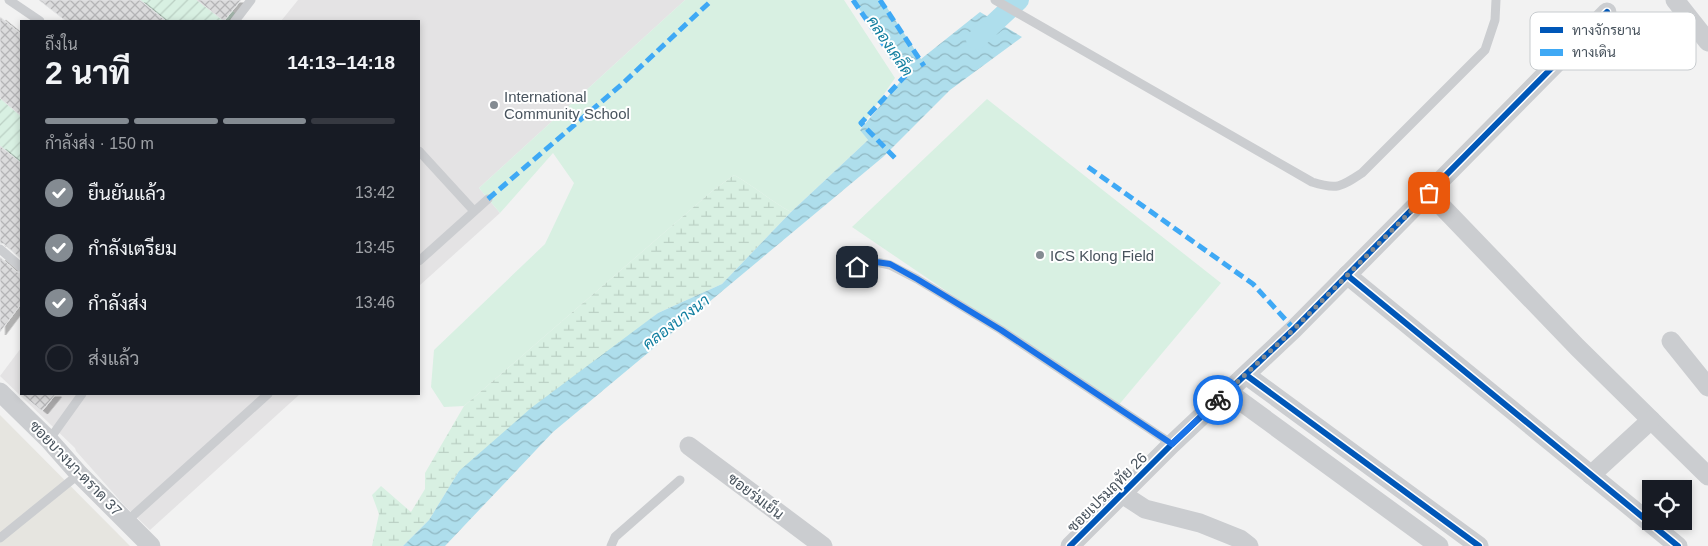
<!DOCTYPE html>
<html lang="th">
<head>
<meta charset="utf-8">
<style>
  body { margin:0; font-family:Arial,Sarabun,sans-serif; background:#242831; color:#f1f3f6; height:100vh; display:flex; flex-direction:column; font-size:19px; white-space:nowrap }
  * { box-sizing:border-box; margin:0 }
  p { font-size:16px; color:#9ea1a6 }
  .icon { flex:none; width:28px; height:28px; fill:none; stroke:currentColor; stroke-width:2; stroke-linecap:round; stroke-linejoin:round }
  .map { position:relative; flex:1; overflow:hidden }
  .details { position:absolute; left:20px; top:20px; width:400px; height:375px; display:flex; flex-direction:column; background:#171b24; border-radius:0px; box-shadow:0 2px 8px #0003 }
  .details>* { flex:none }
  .controls { position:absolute; left:1642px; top:480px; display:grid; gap:10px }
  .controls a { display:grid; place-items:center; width:50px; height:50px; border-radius:0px; background:#171b24; box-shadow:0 2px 8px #0003; font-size:25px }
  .pin { position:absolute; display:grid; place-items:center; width:42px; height:42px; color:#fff; margin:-21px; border-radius:10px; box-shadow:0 2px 8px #0006 }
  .courier { position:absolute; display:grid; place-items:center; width:50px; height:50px; margin:-25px; border:4px solid #1a73e8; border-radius:50%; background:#fff; color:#222; box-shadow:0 1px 6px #0007 }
  .headline em { font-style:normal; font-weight:700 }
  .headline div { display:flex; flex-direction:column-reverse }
  .headline { display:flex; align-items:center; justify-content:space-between; height:85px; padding:0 25px }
  h1 { font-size:32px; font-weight:700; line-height:38px }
  .bar { display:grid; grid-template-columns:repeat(4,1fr); gap:8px 5px; align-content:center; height:60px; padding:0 25px }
  .bar i { height:6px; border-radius:4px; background:#363941 }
  .bar .selected { background:#848b92 }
  .bar p { grid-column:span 4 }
  ol { padding:0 25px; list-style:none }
  li { display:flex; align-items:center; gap:15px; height:55px }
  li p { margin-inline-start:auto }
  li .icon { padding:5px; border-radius:50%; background:#848b92; color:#fff; stroke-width:4 }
  li:last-child { color:#9ea1a6 }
  li i { width:28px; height:28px; border:2px solid #363941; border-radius:50% }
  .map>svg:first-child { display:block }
</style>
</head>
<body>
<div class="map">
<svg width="1708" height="546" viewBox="0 0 1708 546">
  <defs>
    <pattern id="wetland-marsh" width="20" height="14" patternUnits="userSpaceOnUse" patternTransform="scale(1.25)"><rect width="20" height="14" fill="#d8f0e2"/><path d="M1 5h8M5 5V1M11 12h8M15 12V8" fill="none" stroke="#bbd0c4"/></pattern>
    <pattern id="garden-furrows" width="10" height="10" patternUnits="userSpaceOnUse" patternTransform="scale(1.25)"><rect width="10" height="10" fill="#d8f0e2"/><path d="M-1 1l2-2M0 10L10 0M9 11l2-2" fill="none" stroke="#bbd0c4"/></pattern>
    <pattern id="water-waves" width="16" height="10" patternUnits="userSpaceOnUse" patternTransform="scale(1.25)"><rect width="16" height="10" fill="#aedeec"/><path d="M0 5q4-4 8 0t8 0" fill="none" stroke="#90b7c2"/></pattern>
    <pattern id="building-cross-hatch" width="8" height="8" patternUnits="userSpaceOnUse" patternTransform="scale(1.25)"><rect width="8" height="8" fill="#dbdbdc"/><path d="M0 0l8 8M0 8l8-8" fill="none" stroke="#b4b4b6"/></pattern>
    <filter id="shadow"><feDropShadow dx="5.5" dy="3" stdDeviation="0" flood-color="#0004"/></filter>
  </defs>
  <rect width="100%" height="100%" fill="#f2f2f2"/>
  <!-- commercial -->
  <polygon fill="#e6e5e0" points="0,415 130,546 0,546"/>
  <!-- education -->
  <g fill="#e4e3e4">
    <polygon points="298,0 685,0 479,188 500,213 419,286 419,21 281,21"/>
    <polygon points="21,348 21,394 300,394 150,530 124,505 76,451 75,448 0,376"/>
  </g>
  <!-- grass -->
  <g fill="#d8f0e2">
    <path d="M685,0H844L895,78L860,129L868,140L791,212C771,201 754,186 734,175L711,192L464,406L444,407L431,387L434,350L545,244L574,183L553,153L500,213L479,188Z"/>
    <polygon points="987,99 1221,283 1117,407 852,227"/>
  </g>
  <!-- wetland -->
  <path fill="url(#wetland-marsh)" d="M734,175C754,186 771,201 791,212L722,284L658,313L459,471L429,520L403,546H372L379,514L372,495L381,486L411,512L425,489V473L464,406L711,192Z"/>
  <!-- garden -->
  <g fill="url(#garden-furrows)">
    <polygon points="123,0 219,0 235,13 229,21 150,21"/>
    <polygon points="0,88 21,105 21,175 0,160"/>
  </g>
  <!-- water -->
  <polygon fill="url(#water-waves)" points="853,0 882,0 921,59 980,12 1022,37 950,90 883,157 553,432 445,546 403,546 429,520 459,471 531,408 658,313 722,284 791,212 868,140 860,130 905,76"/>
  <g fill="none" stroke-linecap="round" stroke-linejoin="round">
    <!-- canal -->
    <polyline stroke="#aedeec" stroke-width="20" points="976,40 1019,0"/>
  </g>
  <!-- building -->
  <g fill="url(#building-cross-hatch)" stroke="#e3e4e5" filter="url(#shadow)">
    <polygon points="39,0 140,0 166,21 66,21"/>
    <polygon points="197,0 241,0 224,21"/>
    <polygon points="0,17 21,34 21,116 0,98"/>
    <polygon points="0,146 21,163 21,259 4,244 0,243"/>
    <polygon points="0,257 17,272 21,273 21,304 0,332"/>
    <polygon points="21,394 56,394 42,411"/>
  </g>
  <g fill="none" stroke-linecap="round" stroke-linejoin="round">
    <!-- service -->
    <g stroke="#cbcdd0" stroke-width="9">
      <polyline points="9,0 40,21"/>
      <path d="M995,0L1312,182C1337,190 1341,187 1362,173L1485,50L1495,20L1496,0"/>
      <polyline points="235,21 251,0"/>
      <polyline points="419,151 474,211"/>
      <polyline points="0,249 21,267"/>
      <polyline points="419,261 488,199"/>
      <polyline points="857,267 876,262 890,265 917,279 1001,330 1172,444"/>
      <polyline points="49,440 82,394"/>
      <polyline points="127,521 268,394"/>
      <polyline points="0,538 79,474"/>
      <polyline points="611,546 615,537 680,480"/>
    </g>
    <!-- minor -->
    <g stroke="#cbcdd0" stroke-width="19">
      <polyline points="1675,0 1708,42"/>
      <polyline points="1429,193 1577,347 1708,476"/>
      <polyline points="1347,275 1678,546"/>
      <polyline points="1671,341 1708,387"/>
      <polyline points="1246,375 1479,546"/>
      <polyline points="0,392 49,440 79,474 151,546"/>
      <polyline points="1228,392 1439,546"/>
      <polyline points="689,446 823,546"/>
      <polyline points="1591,475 1651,420"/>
      <polyline points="1122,494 1145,509 1200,523 1240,539 1249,546"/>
      <polyline points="1070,546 1172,444 1294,329 1607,12"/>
    </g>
    <!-- quiet -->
    <g stroke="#3fa9f5" stroke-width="5" stroke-dasharray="10 5" stroke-linecap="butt">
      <polyline points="853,0 905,76 861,123 895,158"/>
      <polyline points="880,0 924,66"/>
      <polyline points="1088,167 1253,284 1294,329"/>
      <polyline points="488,199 621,85 712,0"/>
    </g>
    <defs>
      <g id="cycleway">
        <polyline points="1347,275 1678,546"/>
        <polyline points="1246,375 1479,546"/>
        <polyline points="1070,546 1172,444 1294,329 1607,12"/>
      </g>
    </defs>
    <!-- cycleway casing -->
    <use href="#cycleway" stroke="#fff" stroke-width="9"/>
    <!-- cycleway -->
    <use href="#cycleway" stroke="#0057b8" stroke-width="6"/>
  </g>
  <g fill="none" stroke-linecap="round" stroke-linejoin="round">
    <!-- done -->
    <polyline stroke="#848b92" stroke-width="5" stroke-dasharray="0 9" points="1218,400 1294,329 1429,193"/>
    <!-- route -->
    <polyline stroke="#1a73e8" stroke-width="6" points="857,267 876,262 890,264 917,279 1001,330 1172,444 1218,400"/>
  </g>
  <!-- markers -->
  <g fill="#848b92" stroke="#fff" stroke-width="2">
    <circle cx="494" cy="105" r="5"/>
    <circle cx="1040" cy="255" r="5"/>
  </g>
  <g text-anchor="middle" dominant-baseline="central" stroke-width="4" stroke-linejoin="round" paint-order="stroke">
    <!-- poi labels -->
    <g font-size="15" fill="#49545e" stroke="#fff" text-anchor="start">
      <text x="504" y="96">International<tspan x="504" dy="17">Community School</tspan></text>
      <text x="1050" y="255">ICS Klong Field</text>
    </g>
    <!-- street labels -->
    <g font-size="15" fill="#49545e" stroke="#fff">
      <text transform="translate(76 468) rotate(46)">ซอยบางนา-ตราด 37</text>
      <text transform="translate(1107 492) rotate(-45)">ซอยเปรมฤทัย 26</text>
      <text transform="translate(756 496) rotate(37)">ซอยร่มเย็น</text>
    </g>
    <!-- water labels -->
    <g font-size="16" font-style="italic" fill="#127fa0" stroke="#fff">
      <text transform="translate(890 46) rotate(56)">คลองเคล็ด</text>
      <text transform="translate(676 322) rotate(-37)">คลองบางนา</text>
    </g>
  </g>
  <!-- legend -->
  <rect x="1530" y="12" width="166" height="58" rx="8" fill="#fff" stroke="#c8cccf" stroke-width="1"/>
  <rect x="1540" y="27" width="23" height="6" fill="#0057b8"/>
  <rect x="1540" y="49" width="23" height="7" fill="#3fa9f5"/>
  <g font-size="14" fill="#49545e">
    <text x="1572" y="35">ทางจักรยาน</text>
    <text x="1572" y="57">ทางเดิน</text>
  </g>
</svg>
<div class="controls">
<a><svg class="icon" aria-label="locate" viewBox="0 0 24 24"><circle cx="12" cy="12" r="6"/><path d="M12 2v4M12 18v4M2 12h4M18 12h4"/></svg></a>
</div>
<div class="pin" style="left:1429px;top:193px;background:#ea580c"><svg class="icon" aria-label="bag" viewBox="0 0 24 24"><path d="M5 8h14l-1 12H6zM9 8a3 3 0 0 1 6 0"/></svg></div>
<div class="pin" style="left:857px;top:267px;background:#1f2937"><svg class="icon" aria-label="home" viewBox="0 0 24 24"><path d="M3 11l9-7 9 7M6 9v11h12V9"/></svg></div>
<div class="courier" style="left:1218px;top:400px"><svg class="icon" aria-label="bike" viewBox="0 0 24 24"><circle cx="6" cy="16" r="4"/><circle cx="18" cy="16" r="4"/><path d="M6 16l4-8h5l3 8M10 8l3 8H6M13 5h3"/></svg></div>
<section class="details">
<div class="headline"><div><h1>2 นาที</h1><p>ถึงใน</p></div><em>14:13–14:18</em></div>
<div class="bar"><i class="selected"></i><i class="selected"></i><i class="selected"></i><i></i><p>กำลังส่ง · 150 m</p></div>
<ol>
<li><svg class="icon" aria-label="check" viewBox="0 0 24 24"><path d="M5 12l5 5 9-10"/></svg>ยืนยันแล้ว<p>13:42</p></li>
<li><svg class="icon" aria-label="check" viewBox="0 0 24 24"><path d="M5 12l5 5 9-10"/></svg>กำลังเตรียม<p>13:45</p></li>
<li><svg class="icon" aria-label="check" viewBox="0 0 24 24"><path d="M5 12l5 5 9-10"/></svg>กำลังส่ง<p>13:46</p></li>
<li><i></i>ส่งแล้ว</li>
</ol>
</section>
</div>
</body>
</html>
